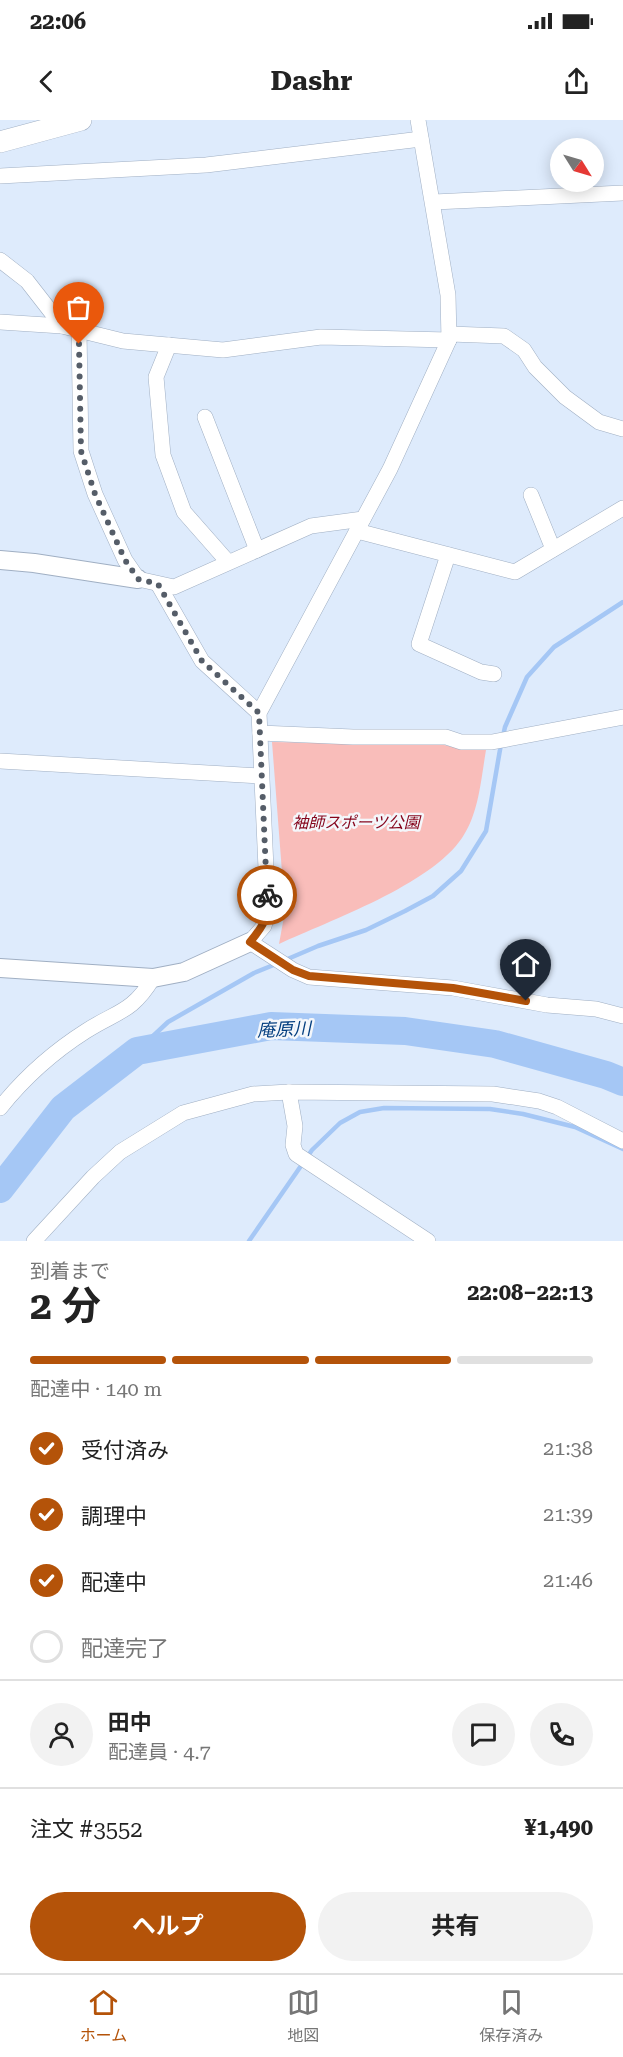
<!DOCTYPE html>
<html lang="ja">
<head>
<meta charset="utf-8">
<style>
  body { margin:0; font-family:"Roboto Serif","Noto Sans JP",serif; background:#f2f2f2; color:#222; height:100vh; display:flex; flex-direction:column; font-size:22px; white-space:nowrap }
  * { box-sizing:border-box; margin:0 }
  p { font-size:20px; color:#767676 }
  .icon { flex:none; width:33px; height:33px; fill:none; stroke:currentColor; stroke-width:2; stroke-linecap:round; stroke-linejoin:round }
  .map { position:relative; height:1121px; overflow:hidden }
  .panel { display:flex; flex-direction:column; background:#fff; flex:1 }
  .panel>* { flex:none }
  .needle { width:39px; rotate:127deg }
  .tools { position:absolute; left:550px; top:18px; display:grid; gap:12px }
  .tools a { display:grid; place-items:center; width:54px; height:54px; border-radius:50%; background:#fff; box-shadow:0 3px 15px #0003; font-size:30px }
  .pin { position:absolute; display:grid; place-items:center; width:51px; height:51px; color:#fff; margin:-62px -26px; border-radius:50% 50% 50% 0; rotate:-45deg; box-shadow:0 0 6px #0007 }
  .pin .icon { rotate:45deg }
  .courier { position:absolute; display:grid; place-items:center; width:60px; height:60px; margin:-30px; border:4px solid #b45309; border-radius:50%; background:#fff; color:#222; box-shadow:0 2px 8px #0007 }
  .overview em { font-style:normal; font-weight:700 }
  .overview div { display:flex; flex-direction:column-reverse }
  .overview { display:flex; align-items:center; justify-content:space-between; height:102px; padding:0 30px }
  h1 { font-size:39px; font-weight:700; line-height:45px }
  .bar { display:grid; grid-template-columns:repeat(4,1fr); gap:9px 6px; align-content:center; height:72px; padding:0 30px }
  .bar i { height:8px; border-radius:4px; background:#e0e0e0 }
  .bar .current { background:#b45309 }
  .bar p { grid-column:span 4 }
  .line { display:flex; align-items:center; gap:15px; padding:0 30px; border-top:2px solid #e0e0e0 }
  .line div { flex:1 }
  .round { display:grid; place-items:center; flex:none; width:63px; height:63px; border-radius:32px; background:#f2f2f2 }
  ol { padding:0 30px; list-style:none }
  li { display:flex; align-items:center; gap:18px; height:66px }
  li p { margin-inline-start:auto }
  li .icon { padding:6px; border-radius:50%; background:#b45309; color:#fff; stroke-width:4 }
  li:last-child { color:#767676 }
  li i { width:33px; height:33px; border:3px solid #e0e0e0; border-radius:50% }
  .action { display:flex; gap:12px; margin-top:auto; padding:12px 30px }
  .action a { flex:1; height:69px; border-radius:36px; background:#b45309; color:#fff; font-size:24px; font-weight:700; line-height:69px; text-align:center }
  .action a+a { background:#f2f2f2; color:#222 }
  .status { display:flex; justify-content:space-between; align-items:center; height:42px; padding:0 30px; background:#fff; direction:ltr }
  .status svg { height:16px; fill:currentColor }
  header { display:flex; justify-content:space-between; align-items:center; height:78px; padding:0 30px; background:#fff; font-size:27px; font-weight:700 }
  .dock { display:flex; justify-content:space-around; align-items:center; height:84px; border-top:2px solid #e0e0e0; background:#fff; font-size:16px; color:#767676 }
  .dock a { display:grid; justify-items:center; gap:3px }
  .dock .current { color:#b45309 }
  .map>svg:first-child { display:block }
</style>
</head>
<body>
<div class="status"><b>22:06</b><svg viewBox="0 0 49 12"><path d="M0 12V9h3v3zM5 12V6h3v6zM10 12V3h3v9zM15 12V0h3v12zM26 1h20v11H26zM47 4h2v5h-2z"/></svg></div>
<header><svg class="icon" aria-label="back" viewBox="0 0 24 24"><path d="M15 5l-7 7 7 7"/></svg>Dashr<svg class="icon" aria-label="share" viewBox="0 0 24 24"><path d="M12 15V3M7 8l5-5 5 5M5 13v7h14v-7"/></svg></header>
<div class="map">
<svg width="623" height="1121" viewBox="0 0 623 1121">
  <rect width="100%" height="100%" fill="#deebfc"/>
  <!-- green -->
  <path fill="#f9bdba" d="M272,622L444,625L458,628L486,630C481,659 479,693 462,718C430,765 331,800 279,824L285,791Z"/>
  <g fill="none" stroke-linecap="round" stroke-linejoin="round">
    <!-- stream -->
    <g stroke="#a5c7f5" stroke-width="4.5">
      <polyline points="503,616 505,607 527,557 554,527 623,482"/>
      <polyline points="283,841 318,826 366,810 405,791 433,776 461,751 486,711 501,624"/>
      <polyline points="137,931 168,902 254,853 276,844"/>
      <polyline points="249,1121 312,1030 340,1003 360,992 384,988 490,989 523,994 575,1007 623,1029"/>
    </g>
    <!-- river -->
    <polyline stroke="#a5c7f5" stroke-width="28" points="0,1069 63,988 137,931 271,906 405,911 495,924 606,955 623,962"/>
    <defs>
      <g id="minor">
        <polyline points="418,0 448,175 449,220 390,349 259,593 268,793 264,806 250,822 293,850 309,857 453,868 547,885 596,889 623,896"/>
        <polyline points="0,56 206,45 421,19"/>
        <polyline points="434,82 623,73"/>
        <polyline points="0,140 27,161 62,206 123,221 223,230 321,217 449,220"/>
        <polyline points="0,202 62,206"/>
        <polyline points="79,211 81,331 95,374 125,440 138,459 174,467 311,406 363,399"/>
        <polyline points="450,214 504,216 524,230 535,247 565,277 599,302 623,309"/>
        <polyline points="169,225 156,257 163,335 184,392 228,442"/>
        <polyline points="205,297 257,430"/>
        <polyline points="531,375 553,429"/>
        <polyline points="357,411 515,452 623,388"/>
        <polyline points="448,435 419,524 481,552 494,554"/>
        <polyline points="158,464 202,541 259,593"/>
        <polyline points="260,613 353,617 446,617 461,622 492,622 623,597"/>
        <polyline points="0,641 261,656"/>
        <polyline points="289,972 295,1006 293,1025 296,1034 428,1121"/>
        <path d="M0,988C24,958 53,932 86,911C117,891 132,893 153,858"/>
        <polyline points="34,1121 93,1057 120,1032 183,993 253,974 289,972 493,974 539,981 557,987 623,1021"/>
      </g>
      <g id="tertiary">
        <polyline points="0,440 34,443 138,459"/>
        <polyline points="0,848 153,858 184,852 250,822"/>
      </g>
      <polyline id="secondary" points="0,22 81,0"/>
    </defs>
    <!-- minor casing -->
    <use href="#minor" stroke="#a0afc3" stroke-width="16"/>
    <!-- tertiary casing -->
    <use href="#tertiary" stroke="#a0afc3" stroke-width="20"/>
    <!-- secondary casing -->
    <use href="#secondary" stroke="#a0afc3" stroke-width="22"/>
    <!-- minor -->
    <use href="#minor" stroke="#fff" stroke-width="15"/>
    <!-- tertiary -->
    <use href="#tertiary" stroke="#fff" stroke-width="18"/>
    <!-- secondary -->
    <use href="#secondary" stroke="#fff" stroke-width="21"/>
  </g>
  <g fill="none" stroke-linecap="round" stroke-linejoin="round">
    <!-- done -->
    <polyline stroke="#555d68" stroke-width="6" stroke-dasharray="0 10.8" points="79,224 81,331 95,374 125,440 138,459 158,464 202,541 259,593 267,775"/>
    <!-- route -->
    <path stroke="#b45309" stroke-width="8" d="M267,775C268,798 265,804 250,822L293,850L309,856L453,868L526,881"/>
  </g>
  <g text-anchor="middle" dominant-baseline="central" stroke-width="5" stroke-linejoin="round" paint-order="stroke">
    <!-- park labels -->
    <g font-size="16" font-style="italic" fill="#85041b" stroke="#f4f7fb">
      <text x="356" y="702">袖師スポーツ公園</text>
    </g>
    <!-- water labels -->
    <g font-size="18" font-style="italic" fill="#043f80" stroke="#f4f7fb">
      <text transform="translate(284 909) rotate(-2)">庵原川</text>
    </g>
  </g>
</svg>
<div class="tools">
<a><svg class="needle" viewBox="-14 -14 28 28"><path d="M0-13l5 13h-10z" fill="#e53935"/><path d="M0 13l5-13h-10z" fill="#767676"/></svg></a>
</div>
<div class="pin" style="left:79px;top:224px;background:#ea580c"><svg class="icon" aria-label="bag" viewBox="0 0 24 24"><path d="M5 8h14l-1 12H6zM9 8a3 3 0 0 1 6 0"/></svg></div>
<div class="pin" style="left:526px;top:881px;background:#1f2937"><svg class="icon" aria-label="home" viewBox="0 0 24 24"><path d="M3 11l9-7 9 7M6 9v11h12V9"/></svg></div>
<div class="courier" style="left:267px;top:775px"><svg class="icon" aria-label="bike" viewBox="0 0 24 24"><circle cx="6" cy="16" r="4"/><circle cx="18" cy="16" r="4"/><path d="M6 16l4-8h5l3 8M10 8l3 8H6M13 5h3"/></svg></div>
</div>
<section class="panel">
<div class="overview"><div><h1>2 分</h1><p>到着まで</p></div><em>22:08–22:13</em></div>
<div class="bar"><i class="current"></i><i class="current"></i><i class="current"></i><i></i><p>配達中 · 140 m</p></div>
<ol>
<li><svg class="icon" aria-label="check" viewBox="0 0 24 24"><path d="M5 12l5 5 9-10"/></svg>受付済み<p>21:38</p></li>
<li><svg class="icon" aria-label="check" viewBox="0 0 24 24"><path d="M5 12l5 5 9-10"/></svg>調理中<p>21:39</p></li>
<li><svg class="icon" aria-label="check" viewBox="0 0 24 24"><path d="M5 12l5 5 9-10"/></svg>配達中<p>21:46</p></li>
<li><i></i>配達完了</li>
</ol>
<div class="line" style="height:108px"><a class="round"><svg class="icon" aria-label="person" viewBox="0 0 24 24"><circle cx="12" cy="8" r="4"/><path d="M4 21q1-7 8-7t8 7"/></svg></a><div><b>田中</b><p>配達員 · 4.7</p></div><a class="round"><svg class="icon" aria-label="chat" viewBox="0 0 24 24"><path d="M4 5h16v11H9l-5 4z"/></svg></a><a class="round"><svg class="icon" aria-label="phone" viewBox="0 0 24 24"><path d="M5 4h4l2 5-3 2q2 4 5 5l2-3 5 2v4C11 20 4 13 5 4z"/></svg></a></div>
<div class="line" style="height:78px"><div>注文 #3552</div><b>¥1,490</b></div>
<div class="action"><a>ヘルプ</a><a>共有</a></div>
</section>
<nav class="dock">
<a class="current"><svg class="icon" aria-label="home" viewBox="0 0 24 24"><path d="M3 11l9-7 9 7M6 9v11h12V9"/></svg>ホーム</a>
<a><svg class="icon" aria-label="map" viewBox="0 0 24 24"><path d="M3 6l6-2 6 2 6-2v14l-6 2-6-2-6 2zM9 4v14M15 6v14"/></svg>地図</a>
<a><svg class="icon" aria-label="saved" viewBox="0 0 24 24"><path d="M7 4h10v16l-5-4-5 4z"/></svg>保存済み</a>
</nav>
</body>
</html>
